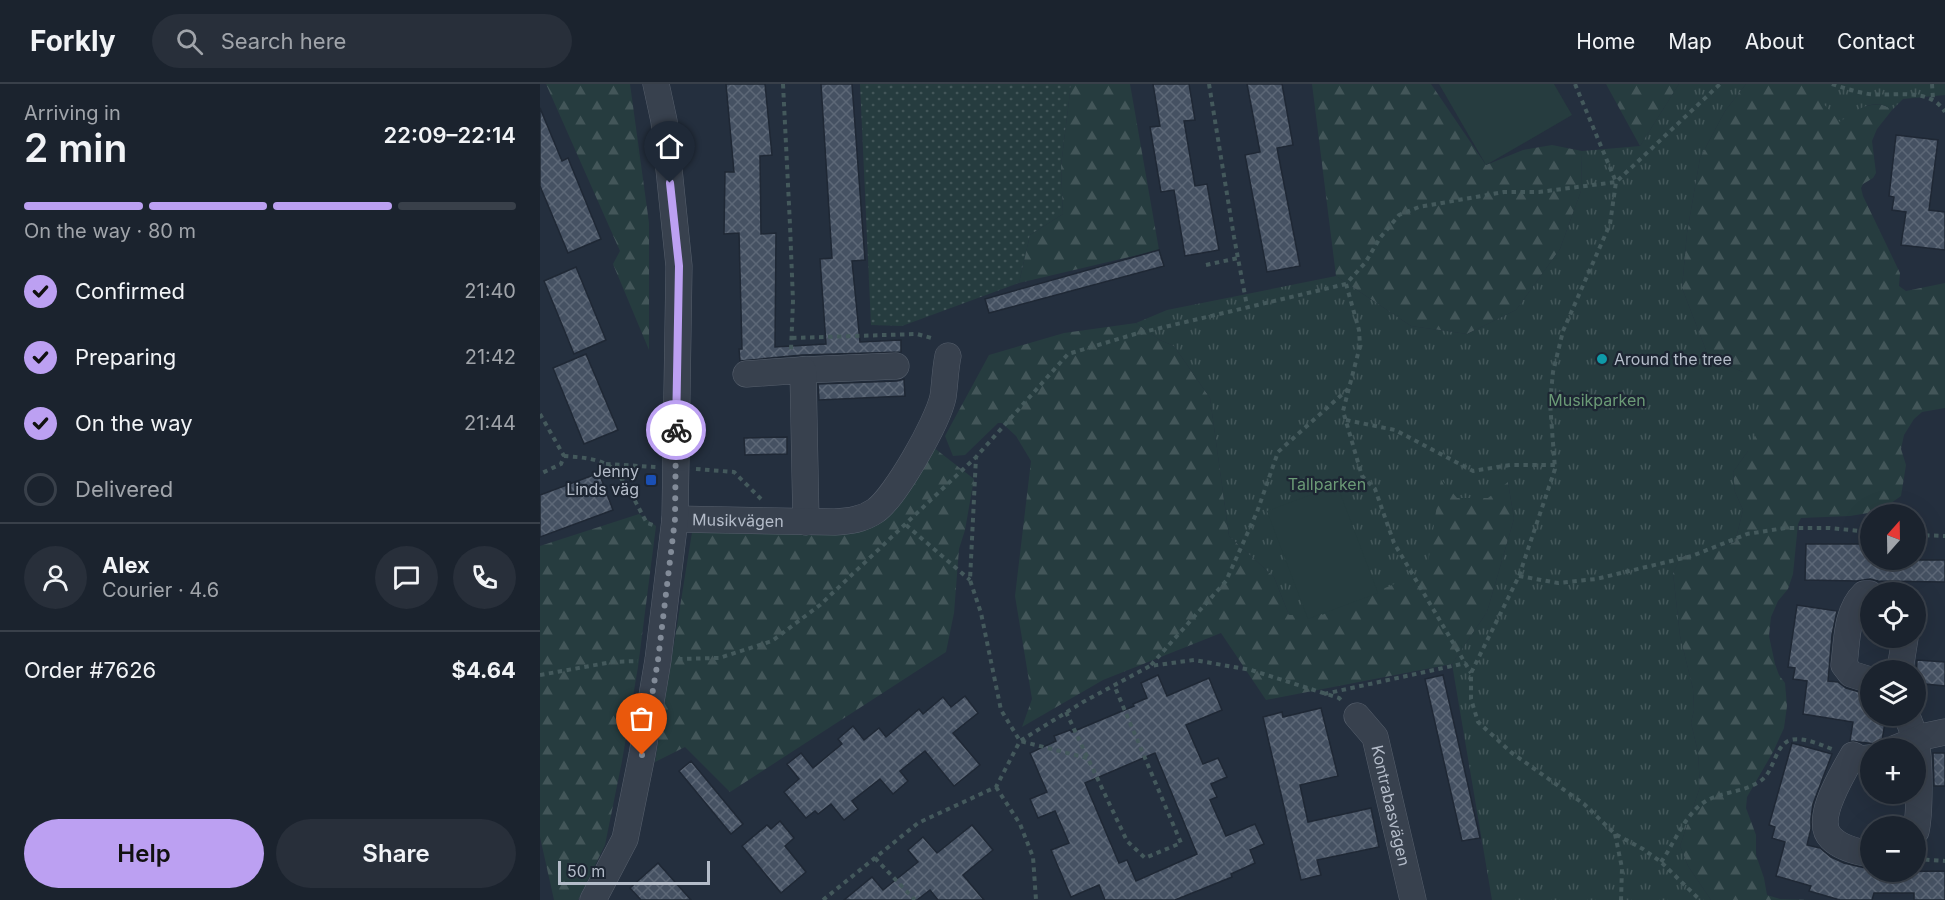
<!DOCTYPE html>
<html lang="en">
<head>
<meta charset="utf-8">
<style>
  body { margin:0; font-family:Inter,sans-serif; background:#282f3a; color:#f1f3f6; height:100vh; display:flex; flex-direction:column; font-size:22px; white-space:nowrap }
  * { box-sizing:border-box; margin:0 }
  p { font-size:20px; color:#a0a4aa }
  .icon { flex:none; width:33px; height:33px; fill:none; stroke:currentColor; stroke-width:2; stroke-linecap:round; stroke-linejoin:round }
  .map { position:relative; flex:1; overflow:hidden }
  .panel { display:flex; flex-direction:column; background:#1b232e; width:540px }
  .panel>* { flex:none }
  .needle { width:39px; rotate:20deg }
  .tools { position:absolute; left:1320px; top:420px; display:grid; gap:12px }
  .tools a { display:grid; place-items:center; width:66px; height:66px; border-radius:50%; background:#1b232e; box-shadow:0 6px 24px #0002,0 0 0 2px #39404a; font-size:30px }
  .scale { position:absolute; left:18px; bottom:15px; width:152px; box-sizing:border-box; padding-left:6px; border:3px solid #b4bcc9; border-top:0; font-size:16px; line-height:21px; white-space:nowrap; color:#b4bcc9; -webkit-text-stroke:4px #1d2633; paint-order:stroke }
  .pin { position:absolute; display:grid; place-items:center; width:51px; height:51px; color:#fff; margin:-62px -26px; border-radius:50% 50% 50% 0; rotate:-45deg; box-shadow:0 0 6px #0007 }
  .pin .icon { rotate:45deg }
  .courier { position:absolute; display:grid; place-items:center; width:60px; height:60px; margin:-30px; border:4px solid #bca0f2; border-radius:50%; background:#fff; color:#222; box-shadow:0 2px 8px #0007 }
  .headline em { font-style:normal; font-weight:600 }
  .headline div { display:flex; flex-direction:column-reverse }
  .headline { display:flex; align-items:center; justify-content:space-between; height:102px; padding:0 24px }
  h1 { font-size:39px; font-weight:600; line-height:45px }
  .bar { display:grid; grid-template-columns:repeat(4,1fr); gap:9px 6px; align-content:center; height:72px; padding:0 24px }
  .bar i { height:8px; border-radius:4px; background:#39404a }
  .bar .on { background:#bca0f2 }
  .bar p { grid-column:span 4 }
  .line { display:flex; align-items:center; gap:15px; padding:0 24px; border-top:2px solid #39404a }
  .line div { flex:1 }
  .round { display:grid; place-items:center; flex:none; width:63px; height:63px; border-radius:32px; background:#282f3a }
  ol { padding:0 24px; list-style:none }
  li { display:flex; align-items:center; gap:18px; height:66px }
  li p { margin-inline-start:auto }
  li .icon { padding:6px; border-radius:50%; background:#bca0f2; color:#111; stroke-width:4 }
  li:last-child { color:#a0a4aa }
  li i { width:33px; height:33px; border:3px solid #39404a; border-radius:50% }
  .cta { display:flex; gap:12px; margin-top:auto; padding:12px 24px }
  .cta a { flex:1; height:69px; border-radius:36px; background:#bca0f2; color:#111; font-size:24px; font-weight:600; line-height:69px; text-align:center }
  .cta a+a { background:#282f3a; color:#f1f3f6 }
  header { display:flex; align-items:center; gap:36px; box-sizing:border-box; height:84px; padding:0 30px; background:#1b232e; border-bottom:2px solid #39404a }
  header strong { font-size:28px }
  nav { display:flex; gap:33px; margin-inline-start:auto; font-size:21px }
  .search { width:420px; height:54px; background:#282f3a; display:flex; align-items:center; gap:15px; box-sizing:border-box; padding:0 21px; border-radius:33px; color:#a0a4aa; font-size:22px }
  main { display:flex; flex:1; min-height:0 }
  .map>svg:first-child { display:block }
</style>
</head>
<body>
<header>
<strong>Forkly</strong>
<div class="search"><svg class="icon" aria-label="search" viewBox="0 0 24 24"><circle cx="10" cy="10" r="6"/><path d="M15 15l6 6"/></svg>Search here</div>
<nav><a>Home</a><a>Map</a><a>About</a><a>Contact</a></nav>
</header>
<main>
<section class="panel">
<div class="headline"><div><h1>2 min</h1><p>Arriving in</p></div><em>22:09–22:14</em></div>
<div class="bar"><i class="on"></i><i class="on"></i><i class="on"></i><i></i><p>On the way · 80 m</p></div>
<ol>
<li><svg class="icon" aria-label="check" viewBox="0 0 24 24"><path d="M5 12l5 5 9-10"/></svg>Confirmed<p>21:40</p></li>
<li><svg class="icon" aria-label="check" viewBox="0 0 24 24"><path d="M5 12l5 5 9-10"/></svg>Preparing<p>21:42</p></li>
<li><svg class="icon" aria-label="check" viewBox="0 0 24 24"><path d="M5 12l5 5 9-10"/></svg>On the way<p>21:44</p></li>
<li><i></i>Delivered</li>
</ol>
<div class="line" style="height:108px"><a class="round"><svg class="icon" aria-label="person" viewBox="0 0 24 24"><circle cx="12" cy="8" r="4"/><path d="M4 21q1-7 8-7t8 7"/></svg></a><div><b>Alex</b><p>Courier · 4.6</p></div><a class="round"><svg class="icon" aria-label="chat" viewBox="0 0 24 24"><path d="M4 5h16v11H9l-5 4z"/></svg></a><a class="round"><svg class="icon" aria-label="phone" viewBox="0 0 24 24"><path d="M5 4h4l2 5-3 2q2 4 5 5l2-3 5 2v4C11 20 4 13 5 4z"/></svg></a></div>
<div class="line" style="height:78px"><div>Order #7626</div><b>$4.64</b></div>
<div class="cta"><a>Help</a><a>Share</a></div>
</section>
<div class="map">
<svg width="1405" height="816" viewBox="0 0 1405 816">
  <defs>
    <pattern id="grass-dots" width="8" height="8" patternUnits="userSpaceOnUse" patternTransform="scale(1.5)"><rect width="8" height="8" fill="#263c3f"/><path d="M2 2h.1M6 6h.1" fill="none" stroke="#435659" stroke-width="1.8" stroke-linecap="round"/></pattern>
    <pattern id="forest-firs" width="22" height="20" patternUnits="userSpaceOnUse" patternTransform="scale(1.5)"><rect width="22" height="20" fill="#263c3f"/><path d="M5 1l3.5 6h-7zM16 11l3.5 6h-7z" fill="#435659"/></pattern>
    <pattern id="park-tufts" width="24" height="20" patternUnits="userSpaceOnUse" patternTransform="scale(1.5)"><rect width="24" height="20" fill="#263c3f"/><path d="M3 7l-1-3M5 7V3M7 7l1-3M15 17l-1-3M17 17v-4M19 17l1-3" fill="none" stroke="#435659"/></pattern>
    <pattern id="building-cross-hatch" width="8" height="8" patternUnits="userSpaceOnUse" patternTransform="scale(1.5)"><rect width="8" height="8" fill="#455162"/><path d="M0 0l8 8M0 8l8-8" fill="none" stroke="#5d6877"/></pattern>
  </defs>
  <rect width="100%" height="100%" fill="#242f3e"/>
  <!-- grass -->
  <polygon fill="url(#grass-dots)" points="320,0 531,0 521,82 523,130 490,151 479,199 362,242 331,241"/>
  <!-- forest -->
  <g fill="url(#forest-firs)">
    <polygon points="6,0 90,0 109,139 109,266 73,180 80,167"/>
    <polygon points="531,0 590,0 619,166 479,199 490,151 523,130 521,82"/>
    <polygon points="772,0 891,0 946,81 983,66 1012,61 1042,67 1041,107 1020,165 976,226 927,250 871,242 796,192"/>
    <polygon points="1066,0 1139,0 1100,62"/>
    <path d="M1206,0H1269L1314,25C1328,22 1341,16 1352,26L1337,45L1332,57L1336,89L1333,94L1323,100L1321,104L1323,112L1360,189L1359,202L1366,207L1405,199V324L1382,328L1374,335L1364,351L1361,365L1366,381L1361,412L1340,427L1310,432L1261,434L1258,440L1253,490L1248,505L1238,517L1231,533L1229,552L1235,580L1239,591L1245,599L1247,622L1244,644L1233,668L1207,713L1206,724L1216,751V771L1224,794L1227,811L1240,815L1272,816H1171L1148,782L1140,762L1160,703L1158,668L1151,639L1154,626L1153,605L1140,552L1133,489L1141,473L1195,458L1203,426L1195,408L1193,388L1208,367L1203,288L1169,274L1142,204L1147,149L1160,74L1185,27Z"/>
    <polygon points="596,239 620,256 634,262 670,314 689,452 734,493 749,531 901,395 968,398 974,435 947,528 912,580 726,616 681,549 563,596 482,643 492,615 475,512 491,377 476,352 462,339 458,339 425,371 413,372 405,352 449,271 524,249"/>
    <polygon points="384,356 434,395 425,446 419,465 414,529 406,568 190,708 145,663 115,678 154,436 314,437"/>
    <polygon points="99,430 116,442 98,583 82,677 65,761 38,816 14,816 0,753 0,462"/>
  </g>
  <!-- park -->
  <g fill="url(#park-tufts)">
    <polygon points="1139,0 1206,0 1185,27 1160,74 1147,149 1142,204 1169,274 1203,288 1224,331 1208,367 1193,388 1195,408 1203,426 1195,458 1141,473 1133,489 1140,552 1153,605 1154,626 1151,639 1158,668 1160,703 1140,762 1148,782 1171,816 952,816 912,580 947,528 974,435 968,398 948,414 917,414 901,395 887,486 782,531 749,531 734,493 689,452 670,314 634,262 620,256 596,239 627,226 796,192 871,242 927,250 976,226 1020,165 1041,107 1042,67 1100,62"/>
    <path d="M1269,0H1405V11L1363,15L1352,26C1336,12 1314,26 1300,38L1281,17Z"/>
  </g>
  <!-- garden -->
  <g fill="#263c3f">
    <polygon points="899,0 1014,0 1032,31 946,81"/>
    <polygon points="797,401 838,509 768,535 727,427"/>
  </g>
  <!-- building -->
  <g fill="url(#building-cross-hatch)" stroke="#1f2835" stroke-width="1.5" fill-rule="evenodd">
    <polygon points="186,0 225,0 232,71 220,72 221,150 236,149 235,263 286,260 280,175 292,174 281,0 312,0 325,176 312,177 320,258 361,256 361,268 262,271 200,277 199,265 202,265 199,149 184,150 185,88 194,88"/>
    <polygon points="613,0 649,0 655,36 644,37 655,102 667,100 679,166 645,172 634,106 621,108 610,43 620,42"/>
    <polygon points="707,0 742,0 753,61 737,64 760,182 727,188 705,71 720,68"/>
    <polygon points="0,24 22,77 28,74 61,155 28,169 0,102"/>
    <polygon points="1356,51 1398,56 1389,126 1405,128 1405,166 1361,161 1366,128 1352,126 1354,113 1349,112"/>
    <polygon points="619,166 624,182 449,229 445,215"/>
    <polygon points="36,183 66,256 34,270 4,197"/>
    <polygon points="46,270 78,346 44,360 13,284"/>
    <polygon points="364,295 365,312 279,316 278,300 357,297"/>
    <polygon points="247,353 247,370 205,371 204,354"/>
    <polygon points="59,389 73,426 0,453 0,411"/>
    <polygon points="1266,460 1330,460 1330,476 1405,476 1405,498 1338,497 1330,495 1317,497 1265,496"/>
    <polygon points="1257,521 1297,527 1292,551 1288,597 1298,598 1306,604 1330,611 1330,632 1346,632 1341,663 1336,660 1310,657 1313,638 1263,630 1267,597 1253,595 1255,584 1248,583"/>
    <polygon points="1377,576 1405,578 1405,602 1376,599"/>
    <path d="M618,591L627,612L669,594L682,626L646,641L663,680L678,674L687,693L671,700L677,713L670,716L686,752L715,740L724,760L710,766L715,779L691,790L692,793L635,816H565L559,801L531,813L511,766L529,759L515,727L498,734L490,715L507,708L490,669L516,657L514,652L530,646L532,648L594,622L593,620L607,614L601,599ZM615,669L657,770L596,797L587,776L579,779L545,699Z"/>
    <polygon points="903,591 940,754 922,757 885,595"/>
    <polygon points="425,612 438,629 413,649 440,681 414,702 385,667 360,687 368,697 353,710 340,695 312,717 318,725 304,736 291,720 278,730 275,727 266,734 244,708 259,695 247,680 261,669 273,684 302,660 298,655 313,642 324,656 339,644 346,653 379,625 383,630 403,613 411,623"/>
    <polygon points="781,624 798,692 760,701 768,738 831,724 839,763 777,776 781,791 761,796 723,633 742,628 743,633"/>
    <polygon points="1252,659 1292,670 1273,720 1271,734 1271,745 1267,761 1280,764 1291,773 1304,779 1330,785 1330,788 1405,787 1405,816 1374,816 1374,809 1334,809 1332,816 1300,816 1269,807 1271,802 1236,792 1245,758 1232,754 1235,743 1229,741"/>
    <polygon points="1393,669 1405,669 1405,702 1394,702"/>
    <polygon points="151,677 203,740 191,750 139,687"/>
    <polygon points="240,737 254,754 245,762 266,788 241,809 202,762 227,741 231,745"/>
    <polygon points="432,741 453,766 423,791 444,816 398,816 390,806 377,816 304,816 332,793 343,806 378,778 368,766 383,753 397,769"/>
    <polygon points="118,779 151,816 101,816 90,804"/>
  </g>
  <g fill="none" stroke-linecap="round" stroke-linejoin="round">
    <defs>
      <g id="minor">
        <polyline points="263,286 356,282"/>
        <polyline points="206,290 263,286 266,438"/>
        <path id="s1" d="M135,435L295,438C309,437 322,436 335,427C355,414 398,337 403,313C405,300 405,286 408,272"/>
        <path d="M1330,510H1324C1306,527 1307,558 1304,581L1311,590L1330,596"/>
        <polyline points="1360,586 1365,554"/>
        <path id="s2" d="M817,632L835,653L873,816"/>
        <path d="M1367,632C1370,640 1374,649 1376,658C1380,677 1380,729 1376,747"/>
        <polyline points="1356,664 1386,652 1405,648"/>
        <path d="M1330,674L1320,675L1313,671C1303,689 1273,736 1291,754C1301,764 1318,768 1330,770"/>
        <polyline points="53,816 85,755 102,671 118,576 135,435 139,182 124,37 116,0"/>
      </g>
    </defs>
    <!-- minor casing -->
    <use href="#minor" stroke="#565f6c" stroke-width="27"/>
    <!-- path -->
    <g stroke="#44595c" stroke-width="4" stroke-dasharray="4.5 4.5" stroke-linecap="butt">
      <polyline points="243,0 250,141 253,217 251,266"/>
      <polyline points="669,0 694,153 707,222"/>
      <polyline points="1035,0 1076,98 1070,140 1023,247 1013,288 1010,319 1015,385 979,492 931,589 931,615 938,638 972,669 1044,720 1075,750 1103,765 1121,778 1160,816"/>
      <path d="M1292,0C1304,4 1316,8 1329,10C1354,13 1389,2 1405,28"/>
      <polyline points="1392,0 1393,15"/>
      <polyline points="666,181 698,174"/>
      <polyline points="806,200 819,246 820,262 803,327 822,392 835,405 854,459 931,589"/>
      <polyline points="252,254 377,250 395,255"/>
      <polyline points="0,330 24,372 21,380 0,390"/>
      <polyline points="806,336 855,346 933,387 970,381 1015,381"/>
      <path d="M24,372C37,373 54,374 66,380C83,389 97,422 107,439L113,441"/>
      <polyline points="66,380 116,383"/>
      <polyline points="156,385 194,388 221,415"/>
      <polyline points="366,441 430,496"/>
      <polyline points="1376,451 1405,452"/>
      <polyline points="979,492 1018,499 1056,495 1152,472 1207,450 1245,444 1290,444 1330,448"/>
      <polyline points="138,575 179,574 232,557 280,521 435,374"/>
      <polyline points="611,581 686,497 717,428 738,368 808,305"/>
      <polyline points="0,591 72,578 98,577"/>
      <polyline points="784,610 926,579"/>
      <polyline points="526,628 587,757 605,774 641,759 574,601"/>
      <polyline points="547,674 480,657 461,626 441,529 430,496 436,373 528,270 595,250 806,200 825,179 840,154 859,131 879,123 964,108 999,108 1076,98 1180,0"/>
      <polyline points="456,703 480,740 493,773 496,816"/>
      <polyline points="1075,750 1082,784 1081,816"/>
      <polyline points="335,774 375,816"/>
      <polyline points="1376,775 1405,777"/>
      <path d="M1121,778C1136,757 1147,724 1172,714C1189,707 1208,707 1223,695C1234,685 1235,664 1248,657C1260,651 1281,661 1292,665"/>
      <polyline points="283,816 378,739 456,703 480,657 543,618 610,582 654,576 711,586 799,614 802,617"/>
    </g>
    <!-- minor -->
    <use href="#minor" stroke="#38414e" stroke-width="26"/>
  </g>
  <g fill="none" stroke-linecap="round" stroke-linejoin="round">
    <!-- done -->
    <polyline stroke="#828b98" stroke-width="6" stroke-dasharray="0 10.8" points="102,671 118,576 135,435 136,346"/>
    <!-- route -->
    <polyline stroke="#bca0f2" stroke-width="8" points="130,99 139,182 136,346"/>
  </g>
  <!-- markers -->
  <circle fill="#0f9aa8" stroke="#1d2633" stroke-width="2" cx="1062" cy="275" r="6"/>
  <rect fill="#1a4fb4" stroke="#1d2633" stroke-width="2" x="105" y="390" width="12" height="12" rx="3"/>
  <g text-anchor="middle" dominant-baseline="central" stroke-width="4.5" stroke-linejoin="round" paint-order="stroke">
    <!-- poi labels -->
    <g font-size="16" fill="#b4bcc9" stroke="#1d2633" text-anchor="start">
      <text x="1074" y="275">Around the tree</text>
      <text x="99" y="387" text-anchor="end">Jenny<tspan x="99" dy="18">Linds väg</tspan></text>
    </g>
    <!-- park labels -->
    <g font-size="16" fill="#6b9a76" stroke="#1d2633">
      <text x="1057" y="316">Musikparken</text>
      <text x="787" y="400">Tallparken</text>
    </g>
    <!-- street labels -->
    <g font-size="16" fill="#b4bcc9" stroke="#1d2633">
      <text stroke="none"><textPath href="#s1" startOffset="63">Musikvägen</textPath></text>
      <text stroke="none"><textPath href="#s2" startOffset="98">Kontrabasvägen</textPath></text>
    </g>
  </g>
</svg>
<div class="tools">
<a><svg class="needle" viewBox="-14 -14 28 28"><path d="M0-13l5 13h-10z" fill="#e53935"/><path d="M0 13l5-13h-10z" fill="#a0a4aa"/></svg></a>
<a><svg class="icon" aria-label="locate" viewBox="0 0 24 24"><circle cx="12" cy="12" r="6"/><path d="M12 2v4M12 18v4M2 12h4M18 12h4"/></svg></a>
<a><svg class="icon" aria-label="layers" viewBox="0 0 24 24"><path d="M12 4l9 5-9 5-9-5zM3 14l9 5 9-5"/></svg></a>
<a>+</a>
<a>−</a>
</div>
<div class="scale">50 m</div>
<div class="pin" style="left:102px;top:671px;background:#ea580c"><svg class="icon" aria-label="bag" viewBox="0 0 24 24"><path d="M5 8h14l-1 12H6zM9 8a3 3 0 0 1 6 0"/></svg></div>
<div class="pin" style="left:130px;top:99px;background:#1f2937"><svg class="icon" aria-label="home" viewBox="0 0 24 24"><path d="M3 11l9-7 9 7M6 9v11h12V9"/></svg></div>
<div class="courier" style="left:136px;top:346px"><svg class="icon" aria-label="bike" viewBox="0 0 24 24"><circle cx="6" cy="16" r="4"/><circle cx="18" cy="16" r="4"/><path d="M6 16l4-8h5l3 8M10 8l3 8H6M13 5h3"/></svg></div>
</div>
</main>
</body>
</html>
